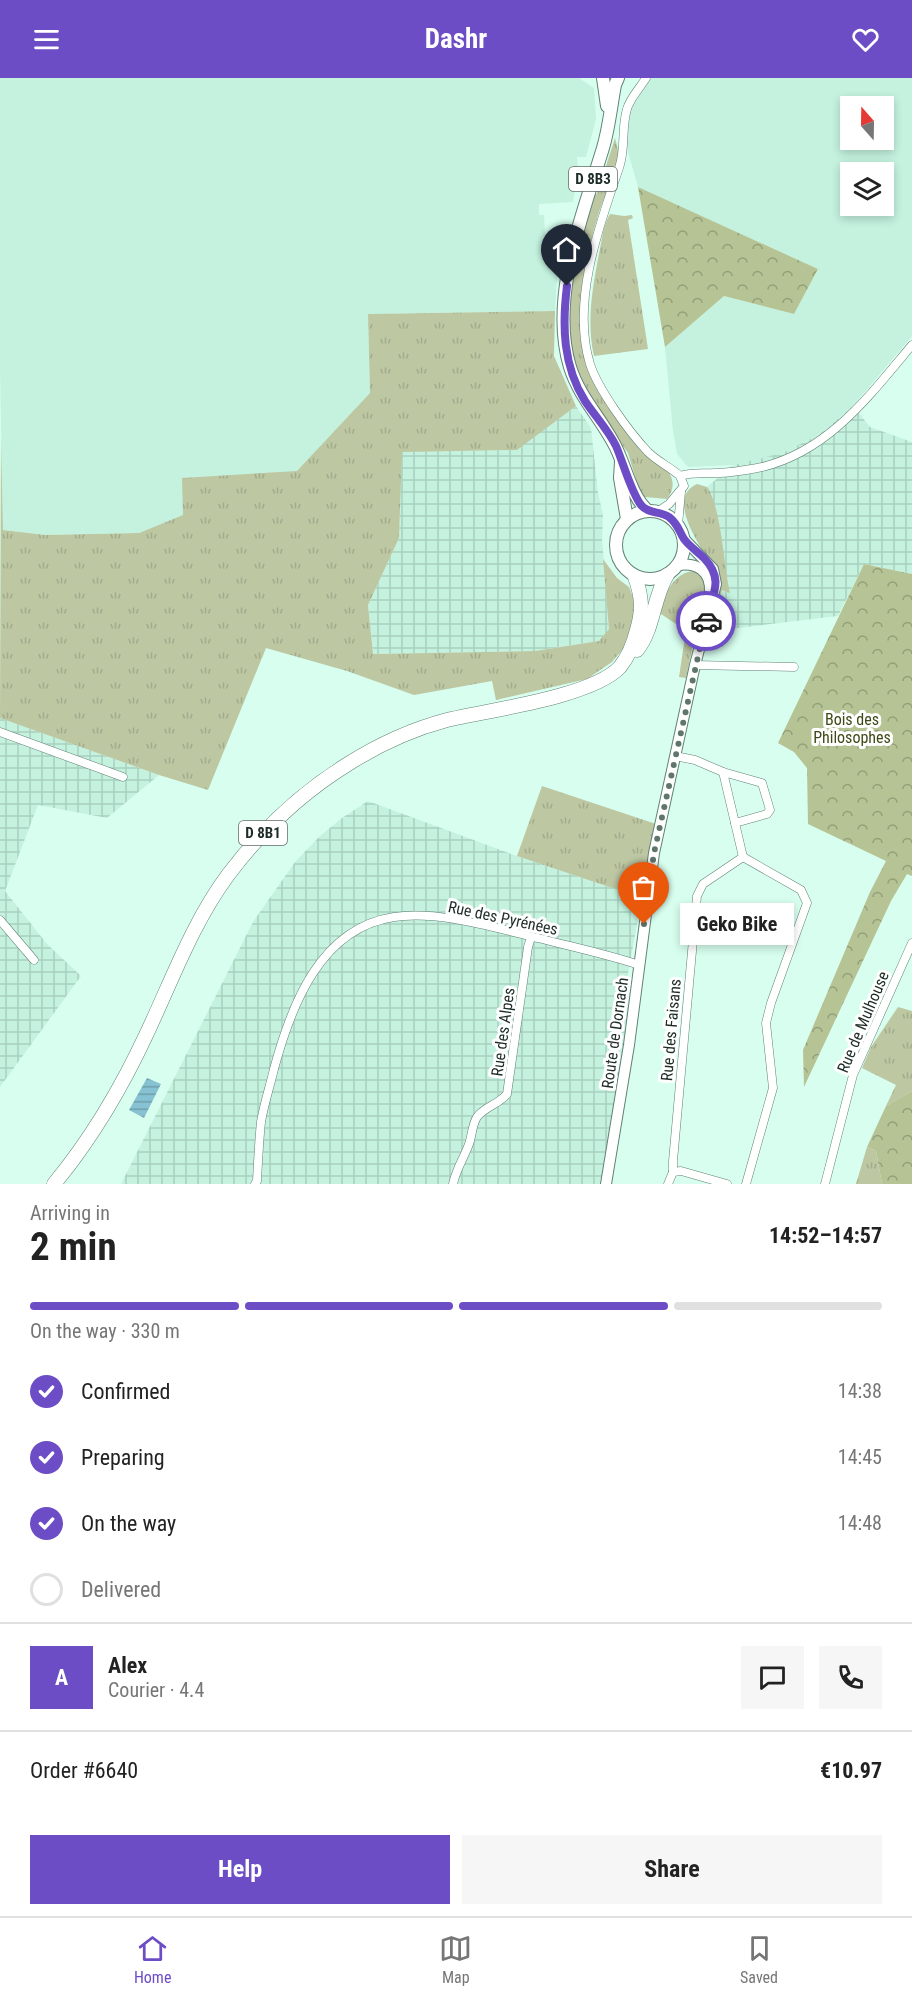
<!DOCTYPE html>
<html lang="en">
<head>
<meta charset="utf-8">
<style>
  body { margin:0; font-family:"Roboto Condensed",sans-serif; background:#f6f6f6; color:#222; height:100vh; display:flex; flex-direction:column; font-size:22px; white-space:nowrap }
  * { box-sizing:border-box; margin:0 }
  p { font-size:20px; color:#767676 }
  .icon { flex:none; width:33px; height:33px; fill:none; stroke:currentColor; stroke-width:2; stroke-linecap:round; stroke-linejoin:round }
  .map { position:relative; height:1106px; overflow:hidden }
  .side { display:flex; flex-direction:column; background:#fff; flex:1 }
  .side>* { flex:none }
  .needle { width:39px; rotate:340deg }
  .controls { position:absolute; left:840px; top:18px; display:grid; gap:12px }
  .controls a { display:grid; place-items:center; width:54px; height:54px; border-radius:0px; background:#fff; box-shadow:0 3px 9px #0003; font-size:30px }
  .pin { position:absolute; display:grid; place-items:center; width:51px; height:51px; color:#fff; margin:-62px -26px; border-radius:50% 50% 50% 0; rotate:-45deg; box-shadow:0 0 6px #0007 }
  .pin .icon { rotate:45deg }
  .courier { position:absolute; display:grid; place-items:center; width:60px; height:60px; margin:-30px; border:4px solid #6d4dc6; border-radius:50%; background:#fff; color:#222; box-shadow:0 2px 8px #0007 }
  .bubble { position:absolute; height:42px; border-radius:0px; background:#fff; box-shadow:0 3px 9px #0003; font-size:20px; font-weight:700; line-height:42px; text-align:center }
  .headline em { font-style:normal; font-weight:700 }
  .headline div { display:flex; flex-direction:column-reverse }
  .headline { display:flex; align-items:center; justify-content:space-between; height:102px; padding:0 30px }
  h1 { font-size:39px; font-weight:700; line-height:45px }
  .bar { display:grid; grid-template-columns:repeat(4,1fr); gap:9px 6px; align-content:center; height:72px; padding:0 30px }
  .bar i { height:8px; border-radius:4px; background:#e0e0e0 }
  .bar .active { background:#6d4dc6 }
  .bar p { grid-column:span 4 }
  .line { display:flex; align-items:center; gap:15px; padding:0 30px; border-top:2px solid #e0e0e0 }
  .line div { flex:1 }
  .round { display:grid; place-items:center; flex:none; width:63px; height:63px; border-radius:0px; background:#f6f6f6 }
  ol { padding:0 30px; list-style:none }
  li { display:flex; align-items:center; gap:18px; height:66px }
  li p { margin-inline-start:auto }
  li .icon { padding:6px; border-radius:50%; background:#6d4dc6; color:#fff; stroke-width:4 }
  li:last-child { color:#767676 }
  li i { width:33px; height:33px; border:3px solid #e0e0e0; border-radius:50% }
  .cta { display:flex; gap:12px; margin-top:auto; padding:12px 30px }
  .cta a { flex:1; height:69px; border-radius:0px; background:#6d4dc6; color:#fff; font-size:24px; font-weight:700; line-height:69px; text-align:center }
  .cta a+a { background:#f6f6f6; color:#222 }
  header { display:flex; justify-content:space-between; align-items:center; height:78px; padding:0 30px; background:#6d4dc6; color:#fff; font-size:27px; font-weight:700 }
  .tabs { display:flex; justify-content:space-around; align-items:center; height:84px; border-top:2px solid #e0e0e0; background:#fff; font-size:16px; color:#767676 }
  .tabs a { display:grid; justify-items:center; gap:3px }
  .tabs .active { color:#6d4dc6 }
  .map>svg:first-child { display:block }
</style>
</head>
<body>
<header><svg class="icon" aria-label="menu" viewBox="0 0 24 24"><path d="M4 6h16M4 12h16M4 18h16"/></svg>Dashr<svg class="icon" aria-label="heart" viewBox="0 0 24 24"><path d="M12 20l-8-8c-3-5 5-10 8-4 3-6 11-1 8 4z"/></svg></header>
<div class="map">
<svg width="912" height="1106" viewBox="0 0 912 1106">
  <defs>
    <pattern id="industrial-grid" width="8" height="8" patternUnits="userSpaceOnUse" patternTransform="scale(1.5)"><rect width="8" height="8" fill="#c4f2df"/><path d="M0 4h8M4 0v8" fill="none" stroke="#a8d0bf"/></pattern>
    <pattern id="grass-tufts" width="24" height="20" patternUnits="userSpaceOnUse" patternTransform="scale(1.5)"><rect width="24" height="20" fill="#bdc7a2"/><path d="M3 7l-1-3M5 7V3M7 7l1-3M15 17l-1-3M17 17v-4M19 17l1-3" fill="none" stroke="#a2ab8c"/></pattern>
    <pattern id="forest-crowns" width="20" height="18" patternUnits="userSpaceOnUse" patternTransform="scale(1.5)"><rect width="20" height="18" fill="#b6c394"/><path d="M2 6a3 3 0 1 1 6 0M12 15a3 3 0 1 1 6 0" fill="none" stroke="#939f79"/></pattern>
    <pattern id="water-rules" width="6" height="5" patternUnits="userSpaceOnUse" patternTransform="scale(1.5)"><rect width="6" height="5" fill="#87c2d3"/><path d="M0 2.5h6" fill="none" stroke="#6e9eab"/></pattern>
  </defs>
  <rect width="100%" height="100%" fill="#d7feee"/>
  <!-- built -->
  <g fill="#c4f2df" fill-rule="evenodd">
    <polygon points="0,0 579,0 594,10 596,41 586,79 577,79 578,94 573,124 539,126 539,137 544,137 546,174 543,176 551,176 551,183 558,183 555,233 368,236 370,315 297,394 183,400 183,437 139,455 45,457 3,452 0,291"/>
    <path d="M650,0H912V258L853,328L820,356L782,375L762,382L733,387L688,389L677,376L673,353L665,269L724,218L794,236L818,191L638,109L627,70L626,49L632,27ZM850,28H884V62H850ZM850,94H884V128H850Z"/>
  </g>
  <!-- industrial -->
  <g fill="url(#industrial-grid)">
    <polygon points="576,328 591,350 598,415 603,437 602,460 609,551 600,563 535,573 373,576 368,527 399,460 401,373 516,372"/>
    <polygon points="853,328 870,349 912,364 912,496 864,486 838,538 713,553 722,512 729,514 707,409 733,387 782,375 820,356"/>
    <polygon points="0,640 159,697 107,740 38,727 5,813 47,866 81,898 0,1009"/>
    <polygon points="368,723 517,778 642,820 628,895 629,941 600,1106 121,1106 253,844 295,784 320,758 342,740"/>
  </g>
  <!-- grass -->
  <g fill="url(#grass-tufts)">
    <path d="M615,60C616,65 619,72 618,77C617,97 605,116 599,134C587,174 572,244 586,284C596,314 627,355 649,379C654,385 663,387 667,392C675,401 674,413 667,421L645,419L640,415L628,375L595,330L578,298L570,268L569,241L571,216L576,180L593,116H597Z"/>
    <path d="M610,136L624,138L632,137L633,140L628,142L648,271L594,278C586,243 593,206 600,171C602,160 604,145 610,136Z"/>
    <polygon points="555,233 554,278 576,328 517,372 402,374 399,460 368,527 373,576 535,573 599,563 609,551 603,481 617,500 629,509 635,524 637,535 627,566 612,584 587,601 496,622 492,603 414,617 347,593 266,570 208,712 159,697 0,640 1,359 3,452 45,457 139,455 183,437 182,400 297,393 370,315 368,236"/>
    <path d="M697,406L707,409C721,428 724,489 730,515L722,512L716,542C716,532 721,513 719,504C715,484 659,423 697,406Z"/>
    <path d="M697,493L704,501L705,510L686,600L679,599L685,559L679,548L658,534C665,516 674,492 697,493Z"/>
    <polygon points="542,708 656,746 642,820 517,778"/>
    <polygon points="898,929 912,933 912,1013 886,1028 896,1007 862,990 871,969"/>
    <polygon points="867,1069 876,1073 882,1106 856,1106"/>
  </g>
  <!-- forest -->
  <g fill="url(#forest-crowns)">
    <polygon points="638,109 818,191 794,236 724,218 665,269"/>
    <polygon points="864,486 912,496 912,798 907,796 891,823 804,1009 803,972 870,814 886,783 808,746 807,690 794,674 778,665"/>
    <polygon points="912,1013 912,1106 882,1106 876,1073 867,1069 886,1028"/>
  </g>
  <!-- water -->
  <polygon fill="url(#water-rules)" points="147,1000 161,1006 144,1040 129,1032"/>
  <g fill="none" stroke-linecap="round" stroke-linejoin="round">
    <defs>
      <g id="street">
        <path d="M646,0C640,10 630,20 627,31C621,50 626,71 619,90C599,148 571,224 590,286C598,311 629,354 648,374C657,383 670,389 680,398"/>
        <path d="M657,434L669,426L684,408L680,398C693,394 703,396 716,395C732,395 747,392 762,389C829,373 870,317 912,267"/>
        <polyline points="678,447 681,414"/>
        <polyline points="695,587 794,589"/>
        <polyline points="0,654 123,699"/>
        <polyline points="675,678 695,682 723,694 762,705 770,732 767,736 735,745"/>
        <polyline points="723,694 743,779"/>
        <polyline points="743,779 801,812 807,825 771,925 766,945 773,1010 746,1106"/>
        <polyline points="0,842 34,882"/>
        <path d="M255,1106L257,1103C258,1083 259,1063 261,1044C264,1026 270,1008 274,991C291,928 320,850 394,839C438,832 495,850 538,860C572,869 606,876 639,887"/>
        <path d="M453,1106C456,1091 464,1080 469,1066C472,1058 472,1047 477,1039C484,1029 499,1026 507,1016L528,869L531,859"/>
        <polyline points="668,1106 673,1094"/>
        <polyline points="727,1106 681,1093 673,1094 673,1083 697,818 703,806 743,779"/>
        <polyline points="825,1106 853,997 912,865"/>
      </g>
      <g id="secondary">
        <path d="M678,487C697,484 711,493 710,514"/>
        <polyline points="606,1106 629,967 654,775 695,587 716,506 713,491 684,461"/>
      </g>
      <g id="primary">
        <polyline points="603,0 607,28"/>
        <path d="M618,0L615,7C611,28 609,50 603,70C583,136 549,220 570,289C579,318 599,338 613,364C625,384 630,418 648,433"/>
        <polyline points="621,384 620,400 627,441"/>
        <circle cx="650" cy="467" r="34"/>
      </g>
      <g id="highway">
        <path d="M637,572C654,551 653,520 667,497"/>
        <path d="M54,1106C92,1060 122,1009 147,955C172,902 193,844 228,797C261,753 301,715 348,686C378,667 413,651 447,642C489,632 592,619 620,589C628,579 634,564 637,552C643,532 642,518 635,499"/>
      </g>
    </defs>
    <!-- street casing -->
    <use href="#street" stroke="#608275" stroke-width="9"/>
    <!-- secondary casing -->
    <use href="#secondary" stroke="#608275" stroke-width="12"/>
    <!-- primary casing -->
    <use href="#primary" stroke="#608275" stroke-width="14"/>
    <!-- highway casing -->
    <use href="#highway" stroke="#608275" stroke-width="15"/>
    <!-- street -->
    <use href="#street" stroke="#fff" stroke-width="8"/>
    <!-- secondary -->
    <use href="#secondary" stroke="#fff" stroke-width="10"/>
    <!-- primary -->
    <use href="#primary" stroke="#fff" stroke-width="12"/>
    <!-- highway -->
    <use href="#highway" stroke="#fff" stroke-width="14"/>
  </g>
  <g fill="none" stroke-linecap="round" stroke-linejoin="round">
    <!-- done -->
    <polyline stroke="#5f766d" stroke-width="6" stroke-dasharray="0 10.8" points="644,846 654,775 706,543"/>
    <!-- route -->
    <path stroke="#6d4dc6" stroke-width="8" d="M567,208C562,248 563,288 585,323C595,338 608,352 616,368C623,384 631,414 641,427C648,436 660,433 669,439C678,446 679,453 684,461C689,468 698,474 704,480C725,502 712,517 706,543"/>
  </g>
  <g text-anchor="middle" dominant-baseline="central" stroke-width="6" stroke-linejoin="round" paint-order="stroke">
    <!-- shield labels -->
    <g fill="#fff" stroke="#626c68" stroke-width="1.5">
      <rect x="569" y="89" width="48" height="24" rx="4.5"/>
      <rect x="239" y="743" width="48" height="24" rx="4.5"/>
    </g>
    <g font-size="15" font-weight="bold" fill="#1e2d27">
      <text x="593" y="101">D 8B3</text>
      <text x="263" y="755">D 8B1</text>
    </g>
    <!-- park labels -->
    <g font-size="16" fill="#3e4914" stroke="#fff">
      <text x="852" y="641">Bois des<tspan x="852" dy="18">Philosophes</tspan></text>
    </g>
    <!-- street labels -->
    <g font-size="16" fill="#1e2d27" stroke="#fff">
      <text transform="translate(503 840) rotate(12)">Rue des Pyrénées</text>
      <text transform="translate(863 944) rotate(-67)">Rue de Mulhouse</text>
      <text transform="translate(671 952) rotate(-85)">Rue des Faisans</text>
      <text transform="translate(503 954) rotate(-82)">Rue des Alpes</text>
      <text transform="translate(615 955) rotate(-82)">Route de Dornach</text>
    </g>
  </g>
</svg>
<div class="controls">
<a><svg class="needle" viewBox="-14 -14 28 28"><path d="M0-13l5 13h-10z" fill="#e53935"/><path d="M0 13l5-13h-10z" fill="#767676"/></svg></a>
<a><svg class="icon" aria-label="layers" viewBox="0 0 24 24"><path d="M12 4l9 5-9 5-9-5zM3 14l9 5 9-5"/></svg></a>
</div>
<div class="pin" style="left:644px;top:846px;background:#ea580c"><svg class="icon" aria-label="bag" viewBox="0 0 24 24"><path d="M5 8h14l-1 12H6zM9 8a3 3 0 0 1 6 0"/></svg></div>
<div class="pin" style="left:567px;top:208px;background:#1f2937"><svg class="icon" aria-label="home" viewBox="0 0 24 24"><path d="M3 11l9-7 9 7M6 9v11h12V9"/></svg></div>
<div class="courier" style="left:706px;top:543px"><svg class="icon" aria-label="car" viewBox="0 0 24 24"><path d="M5 17H2v-5l4-1 3-4h7l3 4 3 1v5h-3M9 17h6M6 11h13"/><circle cx="7" cy="17" r="2"/><circle cx="17" cy="17" r="2"/></svg></div>
<div class="bubble" style="left:680px;top:825px;width:114px">Geko Bike</div>
</div>
<section class="side">
<div class="headline"><div><h1>2 min</h1><p>Arriving in</p></div><em>14:52–14:57</em></div>
<div class="bar"><i class="active"></i><i class="active"></i><i class="active"></i><i></i><p>On the way · 330 m</p></div>
<ol>
<li><svg class="icon" aria-label="check" viewBox="0 0 24 24"><path d="M5 12l5 5 9-10"/></svg>Confirmed<p>14:38</p></li>
<li><svg class="icon" aria-label="check" viewBox="0 0 24 24"><path d="M5 12l5 5 9-10"/></svg>Preparing<p>14:45</p></li>
<li><svg class="icon" aria-label="check" viewBox="0 0 24 24"><path d="M5 12l5 5 9-10"/></svg>On the way<p>14:48</p></li>
<li><i></i>Delivered</li>
</ol>
<div class="line" style="height:108px"><b class="round" style="background:#6d4dc6;color:#fff">A</b><div><b>Alex</b><p>Courier · 4.4</p></div><a class="round"><svg class="icon" aria-label="chat" viewBox="0 0 24 24"><path d="M4 5h16v11H9l-5 4z"/></svg></a><a class="round"><svg class="icon" aria-label="phone" viewBox="0 0 24 24"><path d="M5 4h4l2 5-3 2q2 4 5 5l2-3 5 2v4C11 20 4 13 5 4z"/></svg></a></div>
<div class="line" style="height:78px"><div>Order #6640</div><b>€10.97</b></div>
<div class="cta"><a>Help</a><a>Share</a></div>
</section>
<nav class="tabs">
<a class="active"><svg class="icon" aria-label="home" viewBox="0 0 24 24"><path d="M3 11l9-7 9 7M6 9v11h12V9"/></svg>Home</a>
<a><svg class="icon" aria-label="map" viewBox="0 0 24 24"><path d="M3 6l6-2 6 2 6-2v14l-6 2-6-2-6 2zM9 4v14M15 6v14"/></svg>Map</a>
<a><svg class="icon" aria-label="saved" viewBox="0 0 24 24"><path d="M7 4h10v16l-5-4-5 4z"/></svg>Saved</a>
</nav>
</body>
</html>
